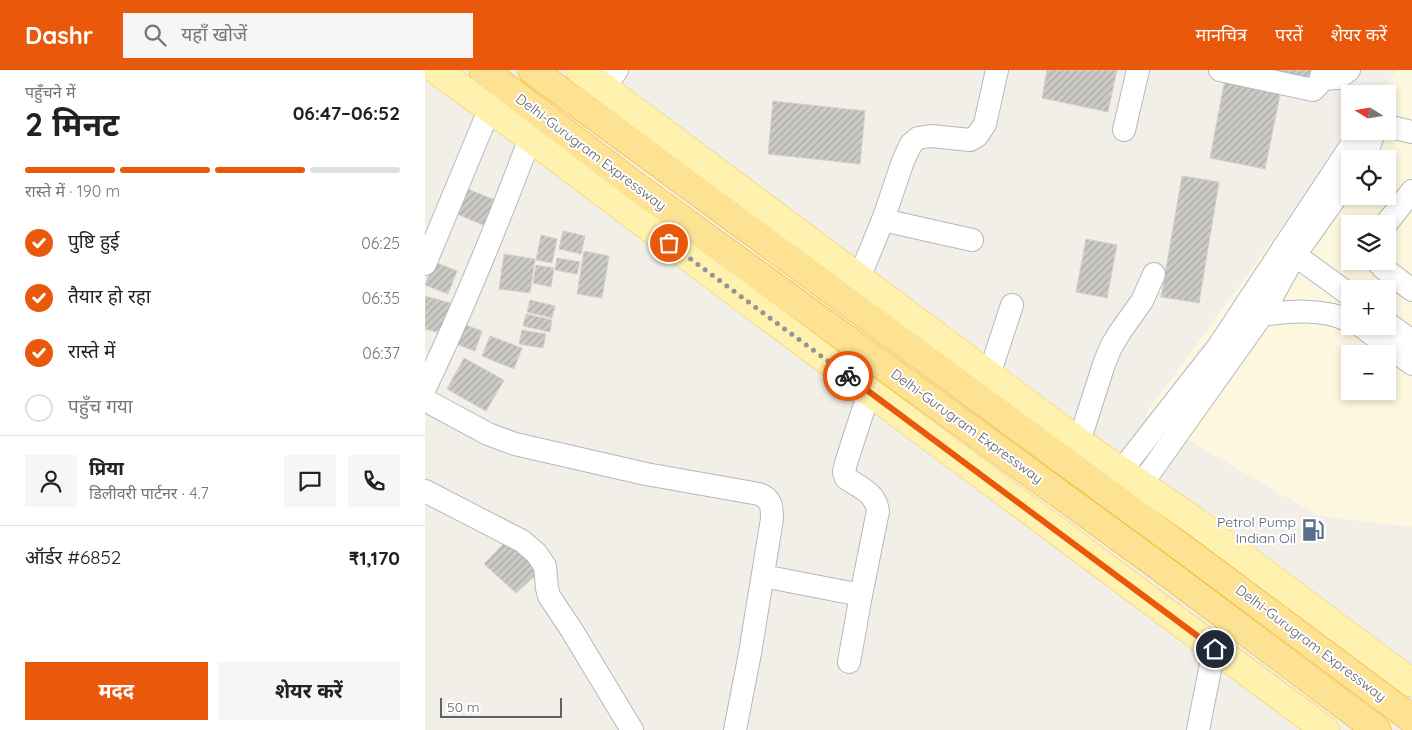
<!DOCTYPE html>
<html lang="hi">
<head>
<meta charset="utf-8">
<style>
  body { margin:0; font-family:Quicksand,"Noto Sans Devanagari",sans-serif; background:#f6f6f6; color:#222; height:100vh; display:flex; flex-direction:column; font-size:19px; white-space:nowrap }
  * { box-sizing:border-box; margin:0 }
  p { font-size:16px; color:#767676 }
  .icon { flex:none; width:28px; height:28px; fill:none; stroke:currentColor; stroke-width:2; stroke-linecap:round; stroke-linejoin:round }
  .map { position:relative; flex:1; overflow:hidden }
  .panel { display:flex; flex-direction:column; background:#fff; width:425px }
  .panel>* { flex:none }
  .needle { width:32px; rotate:281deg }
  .buttons { position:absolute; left:916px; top:15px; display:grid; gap:10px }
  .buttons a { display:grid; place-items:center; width:55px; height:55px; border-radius:0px; background:#fff; box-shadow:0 2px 8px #0003; font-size:25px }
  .scale { position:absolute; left:15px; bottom:12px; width:122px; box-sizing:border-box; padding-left:5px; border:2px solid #5f6368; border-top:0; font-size:14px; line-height:18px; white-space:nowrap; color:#5f6368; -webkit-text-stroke:4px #fff; paint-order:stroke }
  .pin { position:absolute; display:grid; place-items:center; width:42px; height:42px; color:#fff; margin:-21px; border:2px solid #fff; border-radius:50%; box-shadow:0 1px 5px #0007 }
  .courier { position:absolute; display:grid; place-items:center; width:50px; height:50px; margin:-25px; border:4px solid #ea580c; border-radius:50%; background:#fff; color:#222; box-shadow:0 1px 6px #0007 }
  .head em { font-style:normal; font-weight:700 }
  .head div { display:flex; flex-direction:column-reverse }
  .head { display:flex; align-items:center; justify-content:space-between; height:85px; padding:0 25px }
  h1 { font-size:32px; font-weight:700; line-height:38px }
  .bar { display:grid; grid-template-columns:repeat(4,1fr); gap:8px 5px; align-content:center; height:60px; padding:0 25px }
  .bar i { height:6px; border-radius:4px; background:#e0e0e0 }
  .bar .active { background:#ea580c }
  .bar p { grid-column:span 4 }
  .line { display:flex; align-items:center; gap:12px; padding:0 25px; border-top:1px solid #e0e0e0 }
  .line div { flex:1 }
  .round { display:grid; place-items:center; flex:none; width:52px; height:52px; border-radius:0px; background:#f6f6f6 }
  ol { padding:0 25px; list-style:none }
  li { display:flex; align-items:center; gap:15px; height:55px }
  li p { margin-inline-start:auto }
  li .icon { padding:5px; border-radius:50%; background:#ea580c; color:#fff; stroke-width:4 }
  li:last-child { color:#767676 }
  li i { width:28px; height:28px; border:2px solid #e0e0e0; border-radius:50% }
  .action { display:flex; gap:10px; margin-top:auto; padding:10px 25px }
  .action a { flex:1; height:58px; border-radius:0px; background:#ea580c; color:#fff; font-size:20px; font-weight:700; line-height:58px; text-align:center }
  .action a+a { background:#f6f6f6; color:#222 }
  header { display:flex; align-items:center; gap:30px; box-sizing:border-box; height:70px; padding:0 25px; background:#ea580c; color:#fff }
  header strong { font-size:24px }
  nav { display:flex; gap:28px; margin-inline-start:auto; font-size:18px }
  .search { width:350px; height:45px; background:#f6f6f6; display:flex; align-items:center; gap:12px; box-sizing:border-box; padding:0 18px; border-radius:0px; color:#767676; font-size:19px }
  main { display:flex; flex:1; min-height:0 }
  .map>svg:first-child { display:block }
</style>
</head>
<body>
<header>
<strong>Dashr</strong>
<div class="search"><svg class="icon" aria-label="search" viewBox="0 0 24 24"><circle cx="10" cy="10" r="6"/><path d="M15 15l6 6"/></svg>यहाँ खोजें</div>
<nav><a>मानचित्र</a><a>परतें</a><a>शेयर करें</a></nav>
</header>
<main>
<section class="panel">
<div class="head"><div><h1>2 मिनट</h1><p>पहुँचने में</p></div><em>06:47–06:52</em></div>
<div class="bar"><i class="active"></i><i class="active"></i><i class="active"></i><i></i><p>रास्ते में · 190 m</p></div>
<ol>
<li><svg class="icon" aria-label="check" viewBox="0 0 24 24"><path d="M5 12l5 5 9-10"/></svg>पुष्टि हुई<p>06:25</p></li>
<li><svg class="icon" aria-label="check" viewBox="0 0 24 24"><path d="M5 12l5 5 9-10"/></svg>तैयार हो रहा<p>06:35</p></li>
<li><svg class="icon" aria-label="check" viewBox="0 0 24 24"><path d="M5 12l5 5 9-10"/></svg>रास्ते में<p>06:37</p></li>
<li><i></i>पहुँच गया</li>
</ol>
<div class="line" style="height:90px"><a class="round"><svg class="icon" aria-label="person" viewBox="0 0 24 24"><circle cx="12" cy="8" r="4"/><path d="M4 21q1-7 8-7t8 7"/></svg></a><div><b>प्रिया</b><p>डिलीवरी पार्टनर · 4.7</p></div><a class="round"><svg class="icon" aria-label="chat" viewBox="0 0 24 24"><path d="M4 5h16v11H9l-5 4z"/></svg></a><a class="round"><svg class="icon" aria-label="phone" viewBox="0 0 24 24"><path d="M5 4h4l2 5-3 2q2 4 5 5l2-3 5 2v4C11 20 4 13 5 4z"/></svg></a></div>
<div class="line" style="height:65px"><div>ऑर्डर #6852</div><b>₹1,170</b></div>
<div class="action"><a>मदद</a><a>शेयर करें</a></div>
</section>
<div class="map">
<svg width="987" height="660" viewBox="0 0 987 660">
  <defs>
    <pattern id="building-hatch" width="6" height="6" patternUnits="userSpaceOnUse" patternTransform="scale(1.25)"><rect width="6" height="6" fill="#cccac5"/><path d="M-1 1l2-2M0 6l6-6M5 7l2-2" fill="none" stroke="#a9a8a4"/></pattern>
  </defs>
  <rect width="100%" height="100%" fill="#f1efe8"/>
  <!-- commercial -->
  <path fill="#fef7e0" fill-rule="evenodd" d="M972,0H987V457L894,446L720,345L927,61H962V24H955ZM925,89H962V126H925ZM925,154H962V191H925ZM925,219H962V256H925ZM925,284H962V321H925Z"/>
  <!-- building -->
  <g fill="url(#building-hatch)" stroke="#d6d1c6">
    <polygon points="622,0 692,0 683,42 617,28"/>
    <polygon points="828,0 890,0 888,13"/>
    <polygon points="800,9 856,20 840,99 785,88"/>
    <polygon points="348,31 440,41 435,94 343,84"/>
    <polygon points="757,106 794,112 774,233 736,227"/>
    <polygon points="35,116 75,132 65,158 25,141"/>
    <polygon points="138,161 160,166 156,184 134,179"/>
    <polygon points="116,165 132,169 127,193 111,190"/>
    <polygon points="661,169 692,175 682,228 651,222"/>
    <polygon points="159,181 184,186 177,228 152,224"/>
    <polygon points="79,184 110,189 105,223 74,219"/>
    <polygon points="132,188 155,192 152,204 130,200"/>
    <polygon points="9,192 32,201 23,224 0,215"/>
    <polygon points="111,195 129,198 126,217 108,213"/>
    <polygon points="0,226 29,234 20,264 0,259"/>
    <polygon points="105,230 130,236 127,248 102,242"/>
    <polygon points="101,244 127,250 125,262 98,256"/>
    <polygon points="32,252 57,261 50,281 25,272"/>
    <polygon points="97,260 121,264 118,278 94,274"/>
    <polygon points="65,266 97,278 89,299 57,286"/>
    <polygon points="39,288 79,310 61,341 22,319"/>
    <polygon points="82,470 117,499 91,523 59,494"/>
  </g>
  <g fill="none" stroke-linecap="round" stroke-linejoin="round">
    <defs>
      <g id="minor">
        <polyline points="795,0 888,20 894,14 898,0"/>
        <polyline points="896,9 913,8 924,0"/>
        <polyline points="179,18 192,0"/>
        <polyline points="962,56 987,62"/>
        <polyline points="699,60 713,0"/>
        <polyline points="938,89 942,83 949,62"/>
        <polyline points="458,150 547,170"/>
        <polyline points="961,154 987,121"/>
        <polyline points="858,178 870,185 925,225"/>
        <polyline points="952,191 957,197 987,220"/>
        <polyline points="0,194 64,40"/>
        <polyline points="434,208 458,150 478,91 486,74 493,68 506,66 545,70 552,66 560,54 572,0"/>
        <polyline points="837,245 870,185 925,107"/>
        <polyline points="962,253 987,271"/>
        <polyline points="936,256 987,294"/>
        <polyline points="564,305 587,235"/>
        <path d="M0,318C39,237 73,153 105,68"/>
        <path d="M0,330L63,364L90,374L221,404L334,424C347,429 347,437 347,449L325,583L310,660"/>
        <polyline points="654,372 679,294 686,277 695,262 717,231 729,204"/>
        <polyline points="696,401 793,277 927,74 950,61"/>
        <path d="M716,415L837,245C866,241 897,238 925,251"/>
        <polyline points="0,421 97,471 111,483 120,496 122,518 124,526 146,559 207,660"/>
        <path d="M338,506L436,525L453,441C450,422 435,418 421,408L419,402L421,393L444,322"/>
        <polyline points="424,592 436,525"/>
        <polyline points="773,660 789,579"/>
      </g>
      <g id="major">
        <polyline points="11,0 105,68 322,231 900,660"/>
        <polyline points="155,0 654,372 770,451 987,613"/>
      </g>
      <g id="highway">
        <polyline points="58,0 208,114 728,492 952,660"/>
        <polyline points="107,0 752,474 987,649"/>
      </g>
    </defs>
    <!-- minor casing -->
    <use href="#minor" stroke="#b5b8bc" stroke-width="24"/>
    <!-- major casing -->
    <use href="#major" stroke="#f2c960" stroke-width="29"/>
    <!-- highway casing -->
    <use href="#highway" stroke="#f9ab00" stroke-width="29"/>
    <!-- minor -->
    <use href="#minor" stroke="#fff" stroke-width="22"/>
    <!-- major -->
    <use href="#major" stroke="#fff2af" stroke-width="28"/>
    <!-- highway -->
    <use href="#highway" stroke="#fde293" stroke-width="28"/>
  </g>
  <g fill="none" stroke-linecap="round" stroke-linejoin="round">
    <!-- done -->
    <polyline stroke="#929495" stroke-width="5" stroke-dasharray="0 9" points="244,173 423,306"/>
    <!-- route -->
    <polyline stroke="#ea580c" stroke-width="6" points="423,306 790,579"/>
  </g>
  <!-- icons -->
  <defs>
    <symbol id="fuel-bare" viewBox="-9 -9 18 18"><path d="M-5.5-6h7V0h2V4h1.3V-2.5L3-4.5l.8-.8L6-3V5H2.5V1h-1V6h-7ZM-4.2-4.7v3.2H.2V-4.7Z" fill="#5c6f8a" stroke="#fff" stroke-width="2.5" paint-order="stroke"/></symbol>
  </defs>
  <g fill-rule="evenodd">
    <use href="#fuel-bare" x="872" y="444" width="32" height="32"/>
  </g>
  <g text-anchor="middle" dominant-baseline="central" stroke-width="4" stroke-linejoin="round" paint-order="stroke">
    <!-- street labels -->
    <g font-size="14" fill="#5f6368" stroke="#fff">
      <text transform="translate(166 82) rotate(37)">Delhi-Gurugram Expressway</text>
      <text transform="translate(542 356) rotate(36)">Delhi-Gurugram Expressway</text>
      <text transform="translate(886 573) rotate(37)">Delhi-Gurugram Expressway</text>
    </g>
    <!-- service labels -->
    <g font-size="14" fill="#4e5e75" stroke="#fff" text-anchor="end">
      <text x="871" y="452">Petrol Pump<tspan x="871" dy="16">Indian Oil</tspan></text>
    </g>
  </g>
</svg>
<div class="buttons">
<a><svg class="needle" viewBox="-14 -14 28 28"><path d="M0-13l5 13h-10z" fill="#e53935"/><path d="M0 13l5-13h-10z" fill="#767676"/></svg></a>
<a><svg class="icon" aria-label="locate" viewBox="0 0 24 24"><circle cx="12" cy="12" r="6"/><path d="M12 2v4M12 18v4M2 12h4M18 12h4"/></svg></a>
<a><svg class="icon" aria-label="layers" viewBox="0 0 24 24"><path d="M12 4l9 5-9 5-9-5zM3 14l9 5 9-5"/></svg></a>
<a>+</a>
<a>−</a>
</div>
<div class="scale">50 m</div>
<div class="pin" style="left:244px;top:173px;background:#ea580c"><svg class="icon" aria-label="bag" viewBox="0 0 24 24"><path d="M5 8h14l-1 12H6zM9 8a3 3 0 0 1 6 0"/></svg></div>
<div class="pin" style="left:790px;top:579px;background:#1f2937"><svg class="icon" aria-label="home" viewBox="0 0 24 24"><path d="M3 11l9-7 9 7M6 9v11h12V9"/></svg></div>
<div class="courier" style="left:423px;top:306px"><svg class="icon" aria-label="bike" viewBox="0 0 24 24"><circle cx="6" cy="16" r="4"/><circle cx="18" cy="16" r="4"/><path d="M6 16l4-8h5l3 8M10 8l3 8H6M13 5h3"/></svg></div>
</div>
</main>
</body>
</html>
